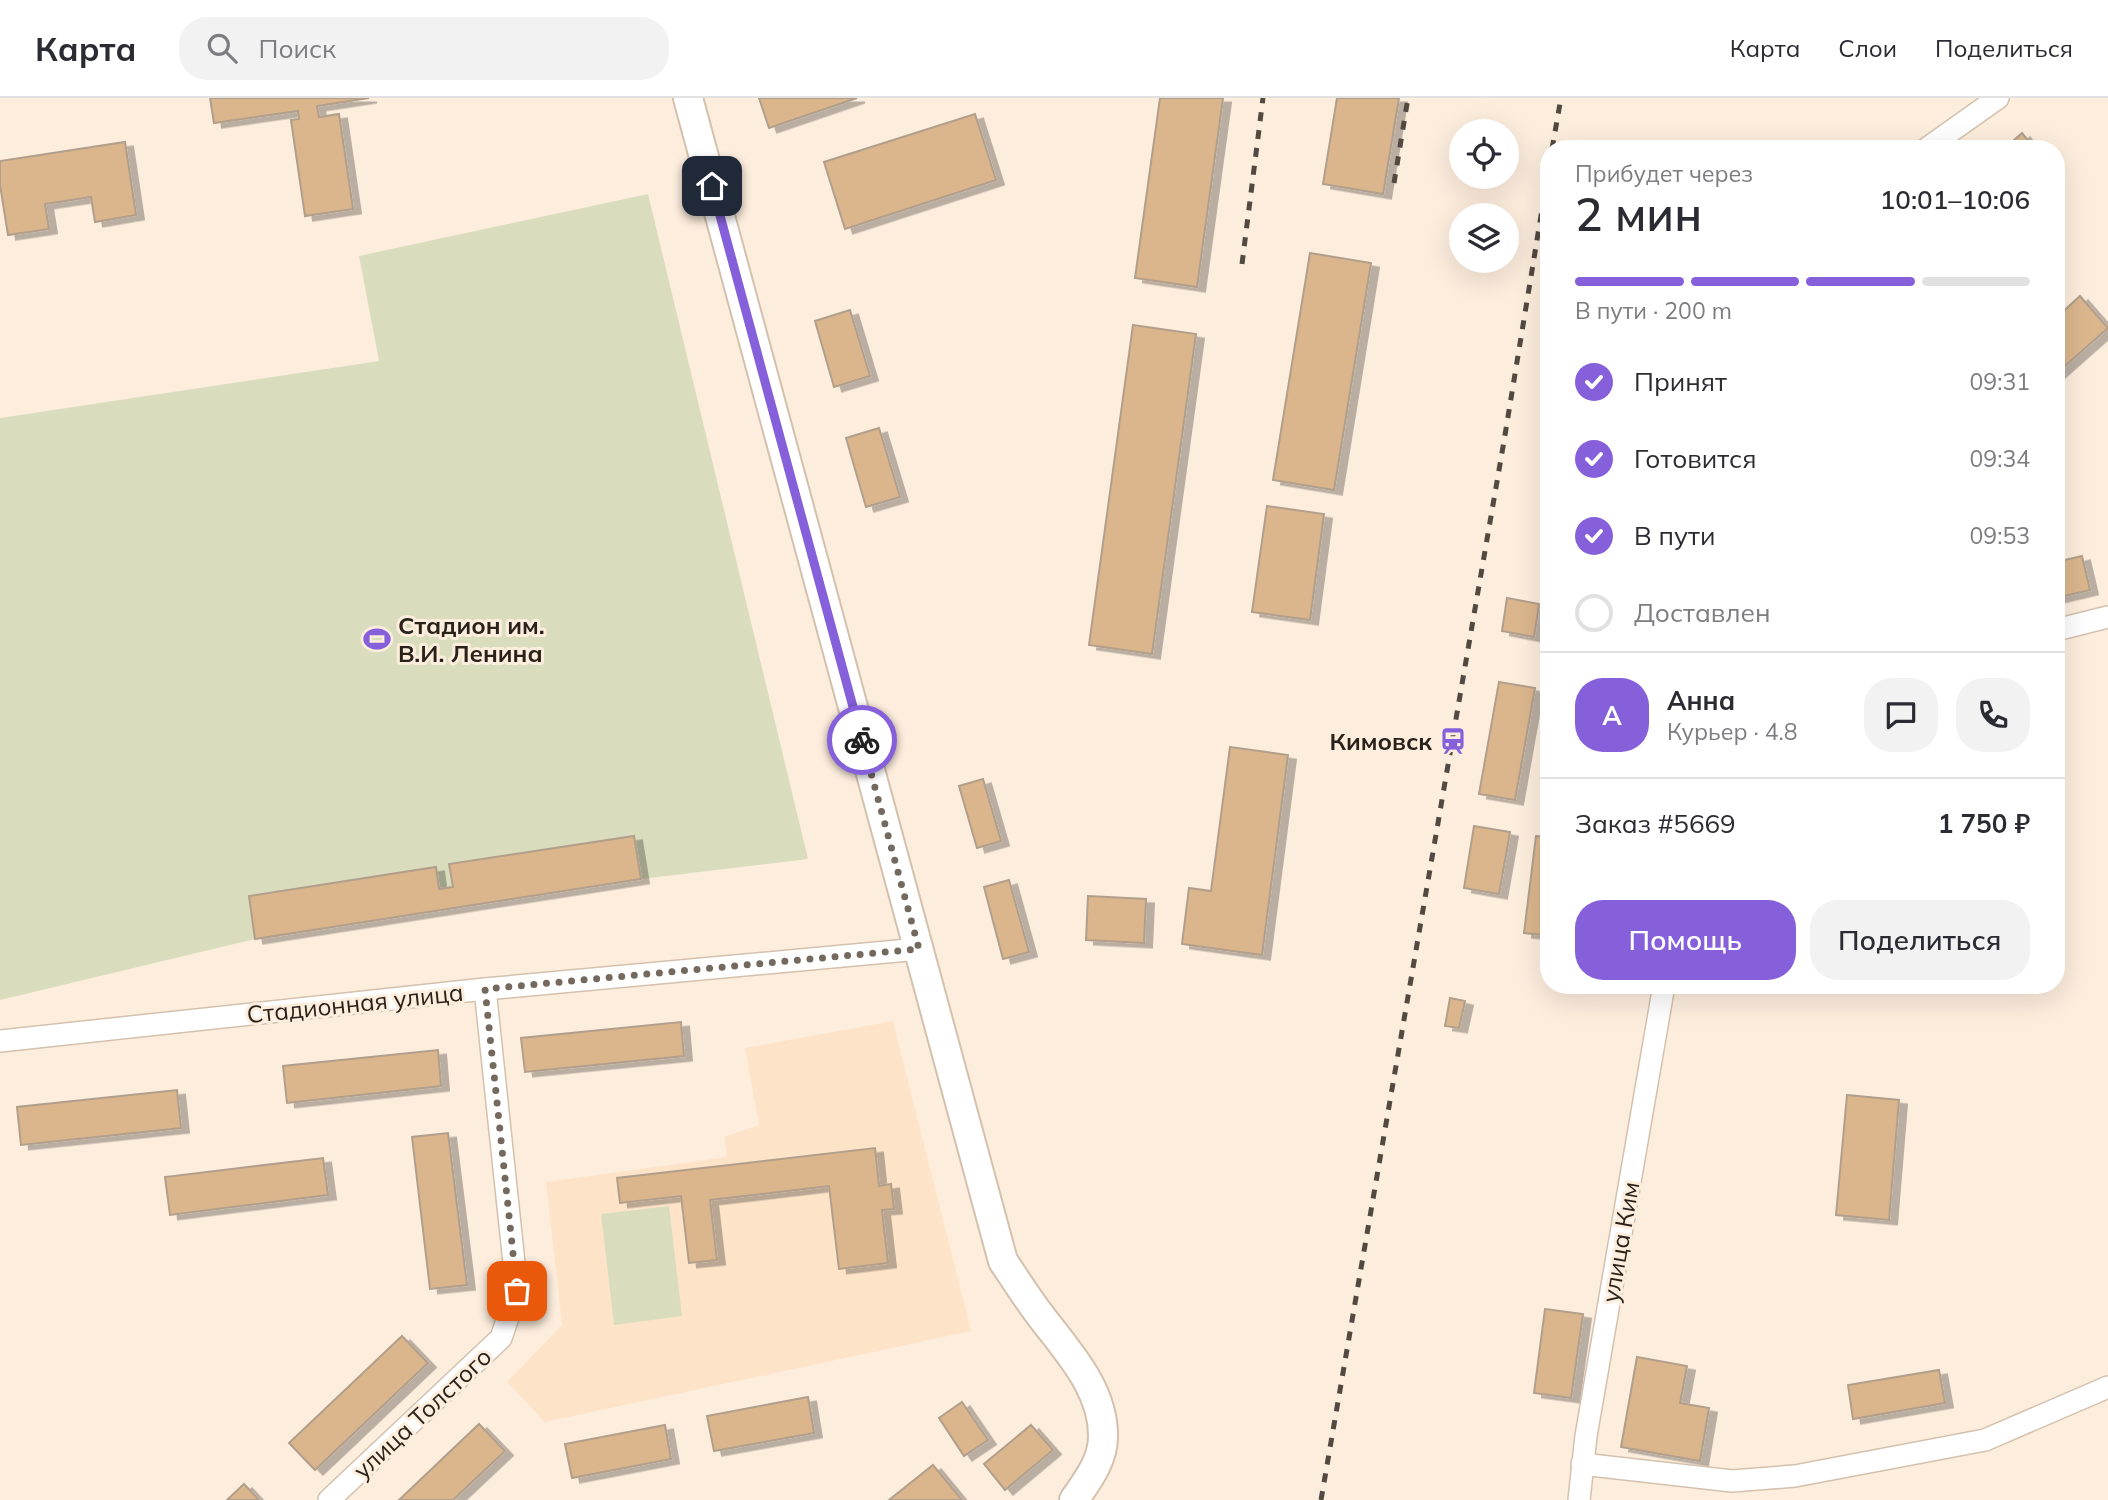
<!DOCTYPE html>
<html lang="ru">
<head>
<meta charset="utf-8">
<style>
  body { margin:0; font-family:Mulish,sans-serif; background:#f2f2f3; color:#2b2b33; height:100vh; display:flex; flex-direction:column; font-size:26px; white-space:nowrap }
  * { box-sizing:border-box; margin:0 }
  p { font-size:23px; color:#7c7c81 }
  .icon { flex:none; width:38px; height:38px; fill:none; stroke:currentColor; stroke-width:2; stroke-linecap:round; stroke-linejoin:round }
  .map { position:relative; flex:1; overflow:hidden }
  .side { position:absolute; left:1540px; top:42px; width:525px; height:854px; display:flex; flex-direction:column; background:#fff; border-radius:28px; box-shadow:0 7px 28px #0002 }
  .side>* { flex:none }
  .controls { position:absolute; left:1449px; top:21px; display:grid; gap:14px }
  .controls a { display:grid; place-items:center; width:70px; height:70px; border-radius:50%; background:#fff; box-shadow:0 7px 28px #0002; font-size:35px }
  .pin { position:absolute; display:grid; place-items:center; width:60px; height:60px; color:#fff; margin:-30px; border-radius:14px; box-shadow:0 4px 10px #0006 }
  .courier { position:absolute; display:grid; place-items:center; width:70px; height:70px; margin:-35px; border:5px solid #8560da; border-radius:50%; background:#fff; color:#222; box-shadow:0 2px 9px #0007 }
  .headline em { font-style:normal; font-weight:600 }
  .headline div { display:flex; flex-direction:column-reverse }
  .headline { display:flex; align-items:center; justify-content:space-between; height:119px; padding:0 35px }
  h1 { font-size:46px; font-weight:600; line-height:52px }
  .bar { display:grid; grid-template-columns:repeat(4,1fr); gap:10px 7px; align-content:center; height:84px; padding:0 35px }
  .bar i { height:9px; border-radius:5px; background:#e1e1e2 }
  .bar .current { background:#8560da }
  .bar p { grid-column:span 4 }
  .line { display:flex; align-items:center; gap:18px; padding:0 35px; border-top:2px solid #e1e1e2 }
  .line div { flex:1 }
  .round { display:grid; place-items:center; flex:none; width:74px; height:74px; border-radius:28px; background:#f2f2f3 }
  ol { padding:0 35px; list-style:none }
  li { display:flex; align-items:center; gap:21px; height:77px }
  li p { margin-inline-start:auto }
  li .icon { padding:7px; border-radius:50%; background:#8560da; color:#fff; stroke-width:4 }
  li:last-child { color:#7c7c81 }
  li i { width:38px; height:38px; border:4px solid #e1e1e2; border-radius:50% }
  .action { display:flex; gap:14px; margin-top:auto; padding:14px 35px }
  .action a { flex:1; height:80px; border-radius:28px; background:#8560da; color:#fff; font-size:28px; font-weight:600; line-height:80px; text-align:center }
  .action a+a { background:#f2f2f3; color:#2b2b33 }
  header { display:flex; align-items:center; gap:42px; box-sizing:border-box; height:98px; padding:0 35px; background:#fff; border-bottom:2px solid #e1e1e2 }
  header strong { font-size:33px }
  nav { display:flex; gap:38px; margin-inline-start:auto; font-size:24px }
  .search { width:490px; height:63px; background:#f2f2f3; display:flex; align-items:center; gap:18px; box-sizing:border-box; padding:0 24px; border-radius:28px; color:#7c7c81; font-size:26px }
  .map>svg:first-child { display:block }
</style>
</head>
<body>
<header>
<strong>Карта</strong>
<div class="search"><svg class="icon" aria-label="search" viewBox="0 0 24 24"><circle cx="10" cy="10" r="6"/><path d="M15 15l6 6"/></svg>Поиск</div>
<nav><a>Карта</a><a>Слои</a><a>Поделиться</a></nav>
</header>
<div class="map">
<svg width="2108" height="1402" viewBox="0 0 2108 1402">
  <defs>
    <filter id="shadow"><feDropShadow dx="8" dy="4.5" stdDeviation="0" flood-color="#0004"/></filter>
  </defs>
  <rect width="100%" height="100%" fill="#fdeddd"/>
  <!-- built -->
  <polygon fill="#fde4c9" points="893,923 971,1233 545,1324 507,1284 562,1227 546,1084 727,1059 724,1039 759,1027 745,950"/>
  <!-- green -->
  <g fill="#daddbd">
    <polygon points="648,96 808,761 641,781 255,841 0,902 0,320 379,263 359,158"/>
    <polygon points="669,1108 682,1218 614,1227 601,1116"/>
  </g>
  <!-- building -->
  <g fill="#dbb68d" stroke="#b19f8c" stroke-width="2" filter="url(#shadow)">
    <polygon points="210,0 369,0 317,8 319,19 339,16 353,111 305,118 291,22 299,21 298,13 214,25"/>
    <polygon points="759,0 857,0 769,30"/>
    <polygon points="1160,0 1223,0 1197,189 1135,180"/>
    <polygon points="1337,0 1399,0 1383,96 1323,86"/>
    <polygon points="975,16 996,82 845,131 824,64"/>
    <polygon points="2022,35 2035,51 2004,51"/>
    <polygon points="125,44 136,117 95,124 91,99 45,106 49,131 8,137 0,87 0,63"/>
    <polygon points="1310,155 1371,165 1334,392 1273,382"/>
    <polygon points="2080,198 2108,230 2056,276 2056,220"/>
    <polygon points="850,212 870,278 834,289 815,223"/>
    <polygon points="1133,227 1196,236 1152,556 1089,547"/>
    <polygon points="879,330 900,399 866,409 846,340"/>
    <polygon points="1267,408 1324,416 1310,522 1252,514"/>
    <polygon points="2082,458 2090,492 2056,500 2056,464"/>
    <polygon points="1507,500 1539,506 1534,539 1502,533"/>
    <polygon points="1499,584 1535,590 1515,702 1479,696"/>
    <polygon points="1230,649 1288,657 1262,857 1182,846 1189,790 1211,793"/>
    <polygon points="983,681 1001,743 977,750 959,688"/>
    <polygon points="1474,728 1510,734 1499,796 1464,790"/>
    <polygon points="634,738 641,781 255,841 249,798 436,769 439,791 453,789 449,766"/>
    <polygon points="1536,738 1549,739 1549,793 1543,837 1524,835"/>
    <polygon points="1009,782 1029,854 1003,861 984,789"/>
    <polygon points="1088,798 1146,801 1144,845 1086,842"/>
    <polygon points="1450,900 1465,903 1459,930 1445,928"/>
    <polygon points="681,924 684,958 525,974 521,940"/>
    <polygon points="438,952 441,988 287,1005 283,968"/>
    <polygon points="177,992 181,1030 21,1047 17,1009"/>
    <polygon points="1847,997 1899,1002 1889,1122 1836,1117"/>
    <polygon points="448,1035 467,1187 430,1191 412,1039"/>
    <polygon points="875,1050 879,1088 891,1086 894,1111 882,1112 888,1165 839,1171 829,1088 710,1102 717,1162 689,1165 681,1098 620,1105 617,1080"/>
    <polygon points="323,1060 328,1097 170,1117 165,1079"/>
    <polygon points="1545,1211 1583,1216 1571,1300 1534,1295"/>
    <polygon points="402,1238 428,1265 315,1372 289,1345"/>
    <polygon points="1637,1259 1687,1268 1680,1305 1709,1310 1700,1363 1621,1349"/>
    <polygon points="1939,1272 1945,1305 1853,1321 1848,1287"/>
    <polygon points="808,1299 814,1335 714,1353 707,1318"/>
    <polygon points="962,1304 988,1342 964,1358 939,1320"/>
    <polygon points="479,1326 505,1353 453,1402 399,1402"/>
    <polygon points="665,1327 671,1361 572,1380 565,1346"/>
    <polygon points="1031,1327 1053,1352 1005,1392 984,1366"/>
    <polygon points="933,1367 962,1402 889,1402"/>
    <polygon points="244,1386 259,1402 227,1402"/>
  </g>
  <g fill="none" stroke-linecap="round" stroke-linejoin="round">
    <defs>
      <g id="street">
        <polyline points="1926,51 1998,0"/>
        <polyline points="2056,532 2108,519"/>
        <polyline points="0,943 485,891 919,851"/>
        <polyline points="1582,1366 1732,1383 1795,1378 1985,1342 2108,1289"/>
        <polyline points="329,1402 501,1240 517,1193 485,891"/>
        <polyline points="1579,1402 1586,1338 1664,887"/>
      </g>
      <path id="secondary" d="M688,0L1003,1163C1015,1181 1027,1200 1040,1217C1067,1253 1104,1291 1103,1339C1103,1363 1087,1383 1074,1402"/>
    </defs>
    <!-- street casing -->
    <use href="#street" stroke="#d4c1ad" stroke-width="24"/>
    <!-- secondary casing -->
    <use href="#secondary" stroke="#d4c1ad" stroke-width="32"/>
    <!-- street -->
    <use href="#street" stroke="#fff" stroke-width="21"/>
    <!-- secondary -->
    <use href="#secondary" stroke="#fff" stroke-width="28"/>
    <!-- rail -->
    <g stroke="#524940" stroke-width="5" stroke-dasharray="9 9" stroke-linecap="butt">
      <polyline points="1552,51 1561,0"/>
      <polyline points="1394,85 1408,0"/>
      <polyline points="1242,166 1263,0"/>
      <polyline points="1321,1402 1504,343 1549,69"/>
    </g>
  </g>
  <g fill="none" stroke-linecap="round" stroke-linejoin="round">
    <!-- done -->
    <polyline stroke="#73695f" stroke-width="7" stroke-dasharray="0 12.6" points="517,1193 485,891 919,851 862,642"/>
    <!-- route -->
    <polyline stroke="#8560da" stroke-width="9" points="712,88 862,642"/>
  </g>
  <!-- icons -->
  <defs>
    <symbol id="stadium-bare" viewBox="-9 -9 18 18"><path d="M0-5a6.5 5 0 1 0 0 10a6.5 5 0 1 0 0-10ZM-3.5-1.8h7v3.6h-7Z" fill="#8560da" stroke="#fdeddd" stroke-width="2.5" paint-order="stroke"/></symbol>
    <symbol id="station-bare" viewBox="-9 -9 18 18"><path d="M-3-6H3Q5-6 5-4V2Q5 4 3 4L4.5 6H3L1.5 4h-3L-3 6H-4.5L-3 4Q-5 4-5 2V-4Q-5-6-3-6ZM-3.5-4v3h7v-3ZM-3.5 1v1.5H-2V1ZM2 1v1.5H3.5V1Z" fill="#8560da" stroke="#fdeddd" stroke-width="2.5" paint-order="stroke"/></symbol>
  </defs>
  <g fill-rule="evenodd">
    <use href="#stadium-bare" x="358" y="522" width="38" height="38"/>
    <use href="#station-bare" x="1434" y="624" width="38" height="38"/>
  </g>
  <g text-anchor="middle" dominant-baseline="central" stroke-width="6" stroke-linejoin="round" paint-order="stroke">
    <!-- poi labels -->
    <g font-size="24" font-weight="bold" fill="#29221b" stroke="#fdeddd" text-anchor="start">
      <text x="398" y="527">Стадион им.<tspan x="398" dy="28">В.И. Ленина</tspan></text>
      <text x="1432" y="643" text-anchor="end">Кимовск</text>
    </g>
    <!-- street labels -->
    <g font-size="24" fill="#29221b" stroke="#fdeddd">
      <text transform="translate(355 905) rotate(-6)">Стадионная улица</text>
      <text transform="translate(1620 1144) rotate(-80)">улица Ким</text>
      <text transform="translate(422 1315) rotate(-43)">улица Толстого</text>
    </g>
  </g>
</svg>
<div class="controls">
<a><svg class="icon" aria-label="locate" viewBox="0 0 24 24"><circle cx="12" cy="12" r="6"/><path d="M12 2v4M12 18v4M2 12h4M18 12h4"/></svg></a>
<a><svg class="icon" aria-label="layers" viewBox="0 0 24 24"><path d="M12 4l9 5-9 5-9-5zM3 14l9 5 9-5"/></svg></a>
</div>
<div class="pin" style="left:517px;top:1193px;background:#ea580c"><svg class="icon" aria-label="bag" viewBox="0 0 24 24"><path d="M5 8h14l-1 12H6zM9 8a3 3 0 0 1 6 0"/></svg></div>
<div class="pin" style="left:712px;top:88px;background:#1f2937"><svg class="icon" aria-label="home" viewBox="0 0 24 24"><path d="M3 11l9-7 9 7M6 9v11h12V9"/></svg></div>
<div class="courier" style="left:862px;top:642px"><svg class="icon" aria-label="bike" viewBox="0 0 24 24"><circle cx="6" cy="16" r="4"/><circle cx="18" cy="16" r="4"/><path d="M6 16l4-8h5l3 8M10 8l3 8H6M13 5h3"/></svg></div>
<section class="side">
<div class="headline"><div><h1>2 мин</h1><p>Прибудет через</p></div><em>10:01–10:06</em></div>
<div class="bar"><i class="current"></i><i class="current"></i><i class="current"></i><i></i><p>В пути · 200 m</p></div>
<ol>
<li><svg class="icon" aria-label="check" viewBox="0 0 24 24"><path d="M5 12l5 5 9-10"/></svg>Принят<p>09:31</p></li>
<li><svg class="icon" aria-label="check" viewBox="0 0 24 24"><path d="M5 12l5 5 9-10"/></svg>Готовится<p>09:34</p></li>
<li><svg class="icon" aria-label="check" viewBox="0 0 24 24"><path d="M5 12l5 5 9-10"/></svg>В пути<p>09:53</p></li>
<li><i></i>Доставлен</li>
</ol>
<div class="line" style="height:126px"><b class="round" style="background:#8560da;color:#fff">А</b><div><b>Анна</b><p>Курьер · 4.8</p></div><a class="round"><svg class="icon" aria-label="chat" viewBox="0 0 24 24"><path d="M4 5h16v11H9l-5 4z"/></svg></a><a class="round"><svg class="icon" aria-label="phone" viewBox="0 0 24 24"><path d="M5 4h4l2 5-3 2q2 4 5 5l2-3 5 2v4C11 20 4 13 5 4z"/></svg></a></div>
<div class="line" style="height:91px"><div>Заказ #5669</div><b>1 750 ₽</b></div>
<div class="action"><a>Помощь</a><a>Поделиться</a></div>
</section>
</div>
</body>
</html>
